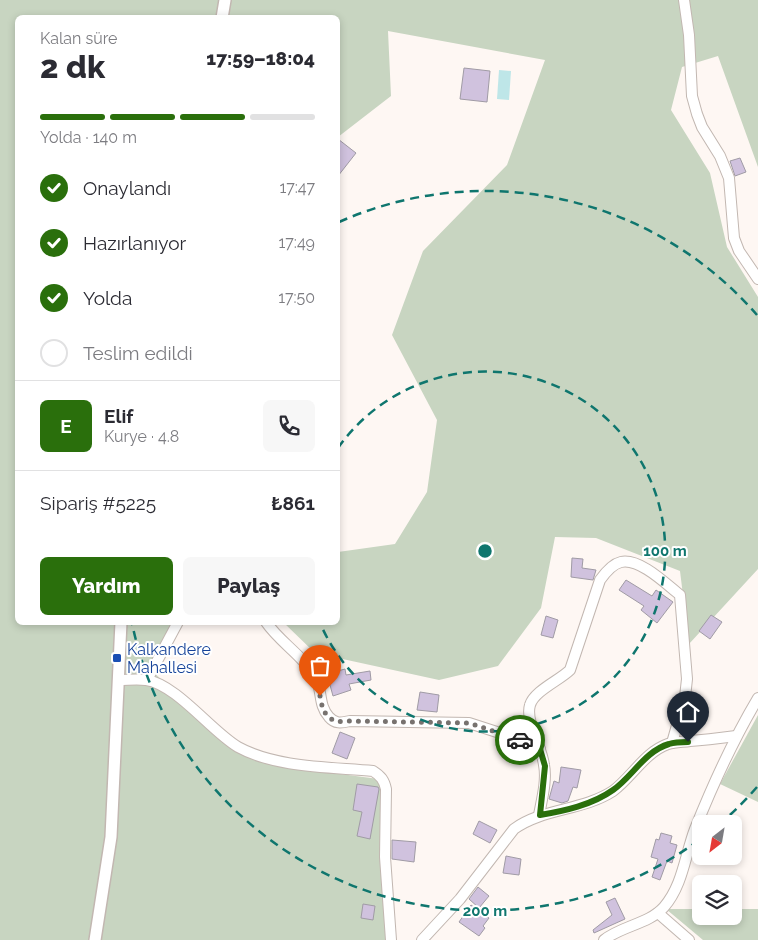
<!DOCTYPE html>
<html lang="tr">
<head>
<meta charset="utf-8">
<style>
  body { margin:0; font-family:Raleway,sans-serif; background:#f7f7f7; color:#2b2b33; height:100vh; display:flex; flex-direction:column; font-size:19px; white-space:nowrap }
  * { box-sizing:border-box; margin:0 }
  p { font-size:16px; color:#7c7c81 }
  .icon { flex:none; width:28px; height:28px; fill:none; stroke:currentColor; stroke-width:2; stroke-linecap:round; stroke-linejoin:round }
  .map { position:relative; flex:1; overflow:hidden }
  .panel { position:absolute; left:15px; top:15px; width:325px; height:610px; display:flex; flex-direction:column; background:#fff; border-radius:8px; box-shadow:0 2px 8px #0003 }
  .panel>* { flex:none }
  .needle { width:32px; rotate:211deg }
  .buttons { position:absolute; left:692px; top:815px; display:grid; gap:10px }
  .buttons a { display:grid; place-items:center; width:50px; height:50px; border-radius:8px; background:#fff; box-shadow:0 2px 8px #0003; font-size:25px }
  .pin { position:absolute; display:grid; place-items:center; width:42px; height:42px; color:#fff; margin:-51px -21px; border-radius:50% 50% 50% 0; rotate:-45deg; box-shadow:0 0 5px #0007 }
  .pin .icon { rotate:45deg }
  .courier { position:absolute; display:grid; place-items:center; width:50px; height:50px; margin:-25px; border:4px solid #2a6f0c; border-radius:50%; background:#fff; color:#222; box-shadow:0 1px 6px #0007 }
  .summary em { font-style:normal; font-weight:800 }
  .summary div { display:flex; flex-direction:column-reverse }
  .summary { display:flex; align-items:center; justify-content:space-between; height:85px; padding:0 25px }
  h1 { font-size:32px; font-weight:800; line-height:38px }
  .bar { display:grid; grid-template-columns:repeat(4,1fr); gap:8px 5px; align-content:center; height:60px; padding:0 25px }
  .bar i { height:6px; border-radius:4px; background:#e1e1e2 }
  .bar .active { background:#2a6f0c }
  .bar p { grid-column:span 4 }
  .line { display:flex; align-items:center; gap:12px; padding:0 25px; border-top:1px solid #e1e1e2 }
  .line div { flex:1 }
  .round { display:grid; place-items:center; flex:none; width:52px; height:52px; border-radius:8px; background:#f7f7f7 }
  ol { padding:0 25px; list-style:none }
  li { display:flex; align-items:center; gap:15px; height:55px }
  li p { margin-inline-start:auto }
  li .icon { padding:5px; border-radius:50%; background:#2a6f0c; color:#fff; stroke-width:4 }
  li:last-child { color:#7c7c81 }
  li i { width:28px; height:28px; border:2px solid #e1e1e2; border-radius:50% }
  .primary-button { display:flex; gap:10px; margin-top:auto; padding:10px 25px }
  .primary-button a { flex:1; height:58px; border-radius:8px; background:#2a6f0c; color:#fff; font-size:20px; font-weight:800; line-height:58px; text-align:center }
  .primary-button a+a { background:#f7f7f7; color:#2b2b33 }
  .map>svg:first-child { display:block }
</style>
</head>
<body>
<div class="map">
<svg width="758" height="940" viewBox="0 0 758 940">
  <rect width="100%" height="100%" fill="#fef7f3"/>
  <!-- green -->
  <g fill="#c8d5c1">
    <polygon points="0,0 758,0 758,167 718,56 682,67 671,110 710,173 727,247 758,297 758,569 689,644 680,571 596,538 555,537 541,608 498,666 439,680 315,653 284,623 338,622 338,552 395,544 427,492 437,420 392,335 423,251 507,165 545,60 388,31 391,96 338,137 338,18 18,18 18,622 179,623 153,672 214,726 272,765 386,780 391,940 0,940"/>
    <polygon points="758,715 758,802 720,784"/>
    <polygon points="666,909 701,909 701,916 734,916 734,909 758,909 758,940 703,940"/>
  </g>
  <!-- water -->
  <polygon fill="#bee6e8" points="499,70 511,71 509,100 497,99"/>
  <!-- building -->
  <g fill="#d0c2de" stroke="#a09ba5">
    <polygon points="464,68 490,71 487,102 460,99"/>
    <polygon points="338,139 356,153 338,176"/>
    <polygon points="740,158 746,172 735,176 730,161"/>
    <polygon points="572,558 583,559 582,568 596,570 593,580 571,577"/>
    <polygon points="626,580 652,596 656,590 673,602 657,623 641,610 644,606 619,590"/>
    <polygon points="711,615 722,622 710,639 699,631"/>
    <polygon points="546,616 558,620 553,638 541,635"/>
    <polygon points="345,669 346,675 370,671 371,680 349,684 351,690 333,696 327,674"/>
    <polygon points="420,692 439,695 437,712 417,710"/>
    <polygon points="340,732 355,738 347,759 332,753"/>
    <polygon points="561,767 581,770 577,788 573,787 568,801 562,803 549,799 554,781 559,783"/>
    <polygon points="357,784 378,787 379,789 370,839 357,836 362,812 353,810"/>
    <polygon points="479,821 497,830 490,843 473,834"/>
    <polygon points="661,833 672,836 670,843 677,845 672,863 667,861 660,880 652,877 658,859 651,857 656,839 659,840"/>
    <polygon points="392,840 416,842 414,862 392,859"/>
    <polygon points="506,856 521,859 519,875 503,873"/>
    <polygon points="478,887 489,896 479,908 469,899"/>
    <polygon points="615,898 625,919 594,933 593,930 612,915 606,902"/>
    <polygon points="363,904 375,906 373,920 361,918"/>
    <polygon points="471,905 489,918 483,926 485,928 479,936 459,922"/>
  </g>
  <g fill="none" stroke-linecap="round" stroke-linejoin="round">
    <defs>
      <g id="minor">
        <polyline points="684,0 689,35 692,96 697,114 702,127 720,156 729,178 734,238 739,251 758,279"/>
        <path d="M266,622C281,644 305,656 317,681C322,693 319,706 329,717C335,724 341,723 350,721L469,723L503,734L540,749"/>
        <path d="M119,680C128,680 137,679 146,680C176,684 212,732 238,747C276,768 331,767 373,771C381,776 384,780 386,789L385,857L391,940"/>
        <polyline points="147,680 178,622"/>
        <path d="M539,815C542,799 547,780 544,765C542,747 525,721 530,705C534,691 560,680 570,670L600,580C605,573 612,564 621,562C640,558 666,584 680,595L687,679L685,697L672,743"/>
        <polyline points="658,913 689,940"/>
        <path d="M422,940L460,899L514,829C543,808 582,811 613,791C632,777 645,752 668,744C674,742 683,742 690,741C706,740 721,738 736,736"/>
        <path d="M604,940C621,926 649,924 664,907C683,885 685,855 695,829C713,784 733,740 758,698"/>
      </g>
      <g id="tertiary">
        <polyline points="222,18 225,0"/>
        <polyline points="95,940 111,837 121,622"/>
      </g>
    </defs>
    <!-- minor casing -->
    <use href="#minor" stroke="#c2b7b1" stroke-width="12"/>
    <!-- tertiary casing -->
    <use href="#tertiary" stroke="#c2b7b1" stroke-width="14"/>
    <!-- minor -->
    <use href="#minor" stroke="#fff" stroke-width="10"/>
    <!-- tertiary -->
    <use href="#tertiary" stroke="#fff" stroke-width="11"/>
  </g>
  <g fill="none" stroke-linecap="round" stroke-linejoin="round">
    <!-- done -->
    <path stroke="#77726f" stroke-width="5" stroke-dasharray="0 9" d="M320,696C323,715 329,724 350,721L469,723L520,740"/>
    <!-- route -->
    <path stroke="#2a6f0c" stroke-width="6" d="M520,740L540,749L545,766L540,815C564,811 592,805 613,790C632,777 645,751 669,744C675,742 682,742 688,742"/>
  </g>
  <!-- distance rings -->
  <g fill="none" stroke="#0f766e" stroke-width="2.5" stroke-dasharray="9 6">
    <path d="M338 448A180 180 0 1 1 320 623"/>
    <path d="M757 787A360 360 0 0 1 721 823M699 840A360 360 0 0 1 132 623M339 222A360 360 0 0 1 757 315"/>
  </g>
  <!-- markers -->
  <rect fill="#1a4fb4" stroke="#fff" stroke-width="2" x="112" y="653" width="10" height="10" rx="2.5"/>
  <g text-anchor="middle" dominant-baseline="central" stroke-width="4" stroke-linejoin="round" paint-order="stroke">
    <!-- transit labels -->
    <g font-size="16" fill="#164399" stroke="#fff" text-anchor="start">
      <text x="127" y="649">Kalkandere<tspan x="127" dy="18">Mahallesi</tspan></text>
    </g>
  </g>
  <circle cx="485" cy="551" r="8" fill="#0f766e" stroke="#fff" stroke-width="2.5"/>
  <g font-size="15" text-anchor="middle" font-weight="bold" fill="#0f766e" stroke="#fff" stroke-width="4" stroke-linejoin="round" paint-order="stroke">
    <text x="665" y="556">100 m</text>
    <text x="485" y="916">200 m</text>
  </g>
</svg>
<div class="buttons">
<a><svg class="needle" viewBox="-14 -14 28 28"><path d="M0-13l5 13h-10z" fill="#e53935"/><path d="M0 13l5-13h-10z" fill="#7c7c81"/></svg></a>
<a><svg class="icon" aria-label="layers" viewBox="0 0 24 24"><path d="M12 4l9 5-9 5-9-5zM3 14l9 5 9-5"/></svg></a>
</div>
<div class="pin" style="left:320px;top:696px;background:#ea580c"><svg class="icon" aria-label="bag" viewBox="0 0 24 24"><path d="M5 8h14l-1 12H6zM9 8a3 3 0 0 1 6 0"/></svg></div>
<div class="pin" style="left:688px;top:742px;background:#1f2937"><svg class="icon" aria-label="home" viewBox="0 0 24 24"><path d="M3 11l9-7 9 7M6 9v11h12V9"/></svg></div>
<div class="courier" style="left:520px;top:740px"><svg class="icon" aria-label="car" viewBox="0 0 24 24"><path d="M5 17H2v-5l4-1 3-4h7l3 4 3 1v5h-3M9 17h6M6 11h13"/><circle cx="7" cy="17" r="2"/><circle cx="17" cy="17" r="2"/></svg></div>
<section class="panel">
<div class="summary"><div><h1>2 dk</h1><p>Kalan süre</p></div><em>17:59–18:04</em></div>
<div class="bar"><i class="active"></i><i class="active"></i><i class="active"></i><i></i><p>Yolda · 140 m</p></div>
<ol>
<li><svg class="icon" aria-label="check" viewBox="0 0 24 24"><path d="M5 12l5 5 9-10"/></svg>Onaylandı<p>17:47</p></li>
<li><svg class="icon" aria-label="check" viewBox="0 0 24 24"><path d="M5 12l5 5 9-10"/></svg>Hazırlanıyor<p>17:49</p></li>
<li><svg class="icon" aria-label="check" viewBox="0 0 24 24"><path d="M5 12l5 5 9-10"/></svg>Yolda<p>17:50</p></li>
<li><i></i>Teslim edildi</li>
</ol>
<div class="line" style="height:90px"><b class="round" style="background:#2a6f0c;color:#fff">E</b><div><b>Elif</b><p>Kurye · 4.8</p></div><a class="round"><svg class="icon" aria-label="phone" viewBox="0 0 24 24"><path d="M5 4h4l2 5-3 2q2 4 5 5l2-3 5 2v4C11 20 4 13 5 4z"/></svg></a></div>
<div class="line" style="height:65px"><div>Sipariş #5225</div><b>₺861</b></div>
<div class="primary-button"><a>Yardım</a><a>Paylaş</a></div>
</section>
</div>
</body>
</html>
